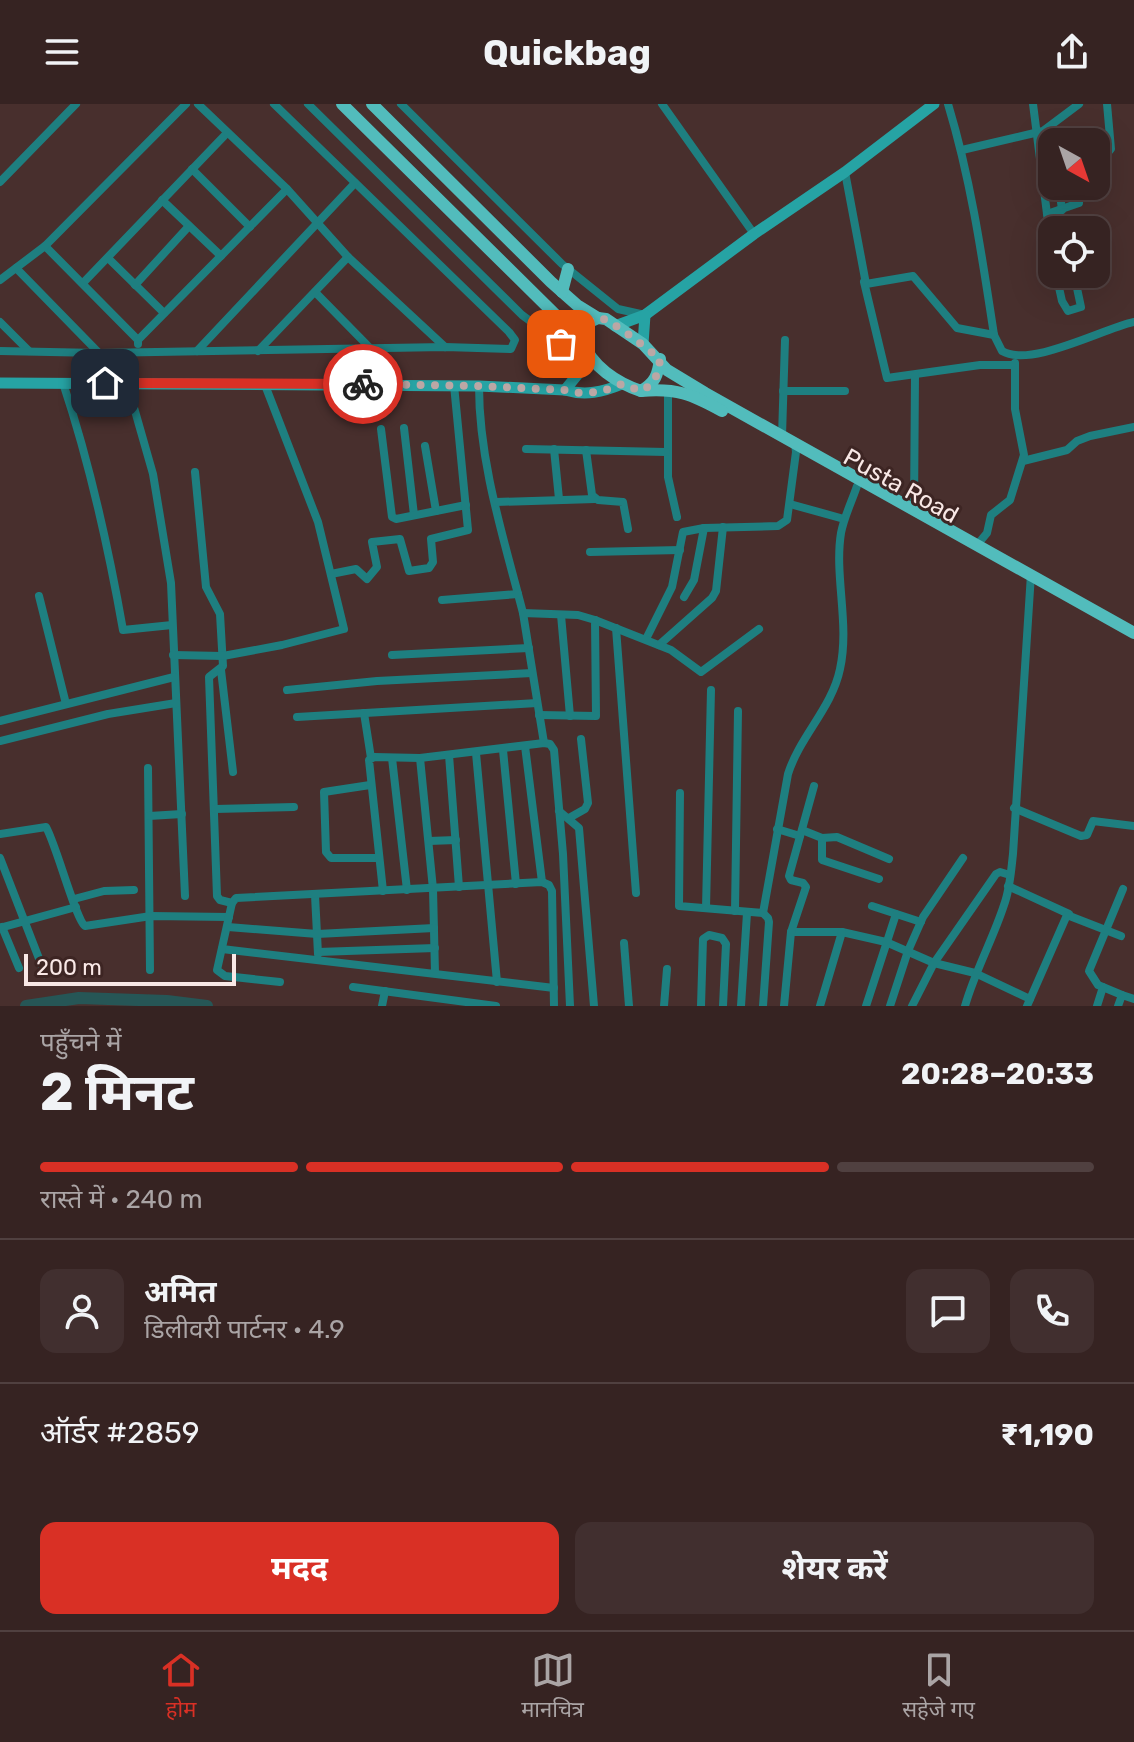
<!DOCTYPE html>
<html lang="hi">
<head>
<meta charset="utf-8">
<style>
  body { margin:0; font-family:Rubik,"Noto Sans Devanagari",sans-serif; background:#412f2f; color:#f1f3f6; height:100vh; display:flex; flex-direction:column; font-size:30px; white-space:nowrap }
  * { box-sizing:border-box; margin:0 }
  p { font-size:26px; color:#aaa4a5 }
  .icon { flex:none; width:44px; height:44px; fill:none; stroke:currentColor; stroke-width:2; stroke-linecap:round; stroke-linejoin:round }
  .map { position:relative; height:902px; overflow:hidden }
  .panel { display:flex; flex-direction:column; background:#362322; flex:1 }
  .panel>* { flex:none }
  .needle { width:52px; rotate:140deg }
  .fabs { position:absolute; left:1038px; top:24px; display:grid; gap:16px }
  .fabs a { display:grid; place-items:center; width:72px; height:72px; border-radius:16px; background:#362322; box-shadow:0 8px 32px #0002,0 0 0 2px #504040; font-size:40px }
  .scale { position:absolute; left:24px; bottom:20px; width:212px; box-sizing:border-box; padding-left:8px; border:4px solid #f9e8e6; border-top:0; font-size:22px; line-height:28px; white-space:nowrap; color:#f9e8e6; -webkit-text-stroke:6px #3d2523; paint-order:stroke }
  .pin { position:absolute; display:grid; place-items:center; width:68px; height:68px; color:#fff; margin:-34px; border-radius:16px; box-shadow:0 4px 12px #0006 }
  .courier { position:absolute; display:grid; place-items:center; width:80px; height:80px; margin:-40px; border:6px solid #d93025; border-radius:50%; background:#fff; color:#222; box-shadow:0 2px 10px #0007 }
  .head em { font-style:normal; font-weight:700 }
  .head div { display:flex; flex-direction:column-reverse }
  .head { display:flex; align-items:center; justify-content:space-between; height:136px; padding:0 40px }
  h1 { font-size:52px; font-weight:700; line-height:60px }
  .bar { display:grid; grid-template-columns:repeat(4,1fr); gap:12px 8px; align-content:center; height:96px; padding:0 40px }
  .bar i { height:10px; border-radius:6px; background:#504040 }
  .bar .current { background:#d93025 }
  .bar p { grid-column:span 4 }
  .line { display:flex; align-items:center; gap:20px; padding:0 40px; border-top:2px solid #504040 }
  .line div { flex:1 }
  .round { display:grid; place-items:center; flex:none; width:84px; height:84px; border-radius:16px; background:#412f2f }
  .action { display:flex; gap:16px; margin-top:auto; padding:16px 40px }
  .action a { flex:1; height:92px; border-radius:16px; background:#d93025; color:#fff; font-size:32px; font-weight:700; line-height:92px; text-align:center }
  .action a+a { background:#412f2f; color:#f1f3f6 }
  header { display:flex; justify-content:space-between; align-items:center; height:104px; padding:0 40px; background:#362322; font-size:36px; font-weight:700 }
  .dock { display:flex; justify-content:space-around; align-items:center; height:112px; border-top:2px solid #504040; background:#362322; font-size:22px; color:#aaa4a5 }
  .dock a { display:grid; justify-items:center; gap:4px }
  .dock .current { color:#d93025 }
  .map>svg:first-child { display:block }
</style>
</head>
<body>
<header><svg class="icon" aria-label="menu" viewBox="0 0 24 24"><path d="M4 6h16M4 12h16M4 18h16"/></svg>Quickbag<svg class="icon" aria-label="share" viewBox="0 0 24 24"><path d="M12 15V3M7 8l5-5 5 5M5 13v7h14v-7"/></svg></header>
<div class="map">
<svg width="1134" height="902" viewBox="0 0 1134 902">
  <rect width="100%" height="100%" fill="#482f2d"/>
  <g fill="none" stroke-linecap="round" stroke-linejoin="round">
    <!-- river -->
    <polyline stroke="#265656" stroke-width="12" points="26,902 79,894 167,897 207,902"/>
    <!-- street -->
    <g stroke="#1e7f80" stroke-width="8">
      <polyline points="308,0 522,211 568,245 587,250"/>
      <polyline points="401,0 562,160 618,205 645,211"/>
      <polyline points="662,0 754,130"/>
      <path d="M948,0C971,76 982,152 994,231L1002,247C1031,264 1102,225 1134,218"/>
      <polyline points="1033,0 1052,149"/>
      <polyline points="1050,23 1052,38"/>
      <polyline points="962,46 1043,27 1079,0"/>
      <polyline points="1096,52 1105,52 1111,45 1107,0"/>
      <polyline points="192,65 250,123"/>
      <polyline points="845,68 866,180 913,172 957,224 994,231"/>
      <polyline points="0,78 76,0"/>
      <polyline points="1059,82 1062,106"/>
      <polyline points="287,85 348,153 445,243"/>
      <polyline points="162,96 221,152"/>
      <polyline points="1059,107 1063,126"/>
      <polyline points="1047,110 1079,99 1078,82"/>
      <polyline points="45,142 138,236 138,240"/>
      <polyline points="108,154 164,209"/>
      <polyline points="16,164 99,249"/>
      <polyline points="1056,170 1062,197 1068,207 1081,203 1074,170"/>
      <polyline points="0,176 45,142 186,0"/>
      <polyline points="864,178 887,274 980,261 1015,261"/>
      <polyline points="83,179 226,30"/>
      <polyline points="135,181 189,122"/>
      <polyline points="315,188 372,246"/>
      <polyline points="0,218 29,247"/>
      <polyline points="138,236 287,85 198,0"/>
      <polyline points="0,247 99,249 445,243 511,245 515,236 509,228 274,0"/>
      <polyline points="197,247 355,79"/>
      <polyline points="258,247 348,153"/>
      <path d="M63,279C90,360 108,441 123,526L172,521"/>
      <polyline points="127,279 153,370 171,479 185,792"/>
      <path d="M479,282C479,359 504,435 523,509"/>
      <polyline points="668,285 668,373 677,413"/>
      <polyline points="783,287 845,287"/>
      <polyline points="404,324 414,411"/>
      <polyline points="381,325 392,413 396,415 466,401"/>
      <polyline points="782,332 785,236"/>
      <polyline points="425,342 436,407"/>
      <polyline points="526,345 666,348"/>
      <polyline points="554,345 559,395"/>
      <polyline points="586,346 592,391 598,396 623,398 628,425"/>
      <polyline points="1023,357 1067,346 1077,337 1090,332 1134,323"/>
      <polyline points="195,368 206,483 220,510 223,562 209,573 217,792 220,796 232,799"/>
      <polyline points="496,398 595,395"/>
      <polyline points="790,400 844,415"/>
      <polyline points="914,406 915,271"/>
      <polyline points="977,441 987,429 991,411 1010,396 1024,351 1015,305 1015,259"/>
      <polyline points="590,448 680,446"/>
      <polyline points="331,470 356,465 367,475 377,463 372,438 400,435 409,467 429,464 433,458 431,435 468,426 454,281"/>
      <polyline points="39,492 66,600"/>
      <polyline points="684,493 694,476 704,424"/>
      <polyline points="442,496 518,490"/>
      <polyline points="561,511 570,612"/>
      <polyline points="616,524 636,789"/>
      <polyline points="646,535 672,483 683,428 704,424 778,422 787,416 796,348 795,339"/>
      <polyline points="659,541 712,494 716,487 723,423"/>
      <polyline points="173,551 223,552 282,541 344,525 318,418 265,281"/>
      <polyline points="392,551 529,544"/>
      <polyline points="221,566 233,668"/>
      <polyline points="287,586 377,577 532,569"/>
      <polyline points="364,609 371,654"/>
      <polyline points="539,611 596,612 595,516"/>
      <polyline points="297,613 537,599"/>
      <polyline points="0,617 174,573"/>
      <polyline points="0,637 108,610 176,599"/>
      <polyline points="544,639 523,509 578,511 595,516 671,546 701,568 759,525"/>
      <polyline points="525,642 542,778"/>
      <polyline points="503,646 516,780"/>
      <polyline points="476,649 497,878"/>
      <polyline points="449,651 459,783"/>
      <polyline points="392,654 407,786"/>
      <polyline points="420,654 433,785 435,869"/>
      <polyline points="148,664 150,866"/>
      <polyline points="370,681 324,688 326,748 331,754 379,754"/>
      <path d="M680,689L679,802L763,809L788,670C800,632 832,604 840,565C850,520 834,472 841,429C844,413 852,397 857,382"/>
      <polyline points="1014,704 1081,732 1087,731 1093,717 1134,722"/>
      <polyline points="215,705 294,703"/>
      <polyline points="559,707 579,724 594,902"/>
      <polyline points="149,712 182,710"/>
      <polyline points="569,714 585,705 588,699 581,635"/>
      <polyline points="777,725 800,732"/>
      <polyline points="802,726 822,734 822,756 879,775"/>
      <path d="M0,730L46,723C56,740 76,816 85,822L151,812L229,813"/>
      <polyline points="822,734 837,733 889,755"/>
      <polyline points="429,737 456,736"/>
      <polyline points="0,754 45,870"/>
      <polyline points="1008,782 1069,810"/>
      <polyline points="383,787 369,656 374,653 420,654 544,639 550,640 554,646 563,750 570,902"/>
      <polyline points="315,791 318,850"/>
      <polyline points="74,795 104,787 134,786"/>
      <polyline points="872,802 921,818"/>
      <polyline points="706,804 711,586"/>
      <polyline points="735,807 738,607"/>
      <polyline points="763,809 768,814 769,818 763,902"/>
      <polyline points="2,823 19,864"/>
      <polyline points="228,823 317,830 434,824"/>
      <polyline points="0,824 76,803"/>
      <polyline points="791,828 842,828 886,838 934,859 975,869 1030,895"/>
      <polyline points="624,839 629,902"/>
      <polyline points="222,845 554,884"/>
      <polyline points="318,848 435,844"/>
      <polyline points="280,878 225,872 217,866 232,799 236,794 542,778 549,781 552,787 554,902"/>
      <polyline points="353,883 496,902"/>
      <polyline points="1122,891 1098,881 1089,867 1123,785"/>
      <polyline points="382,902 385,887"/>
      <polyline points="664,902 667,865"/>
      <polyline points="701,902 703,835 709,831 722,834 726,840 723,902"/>
      <polyline points="741,902 747,809"/>
      <polyline points="784,902 791,828 806,783 803,779 791,776 789,772 814,682"/>
      <polyline points="820,902 842,828"/>
      <polyline points="866,902 896,810"/>
      <polyline points="890,902 908,847 923,813 963,754"/>
      <polyline points="912,902 934,859 996,770 1000,768 1010,771"/>
      <path d="M965,902C975,867 993,835 1004,801C1010,785 1011,767 1013,750L1031,470"/>
      <polyline points="1027,902 1067,811 1121,832"/>
      <polyline points="1097,902 1103,883"/>
      <polyline points="1118,902 1122,891 1134,895"/>
    </g>
    <!-- secondary -->
    <g stroke="#26a3a4" stroke-width="11">
      <polyline points="615,222 645,211 754,130 845,68 934,0"/>
      <polyline points="643,240 645,211"/>
      <path d="M0,279L479,282L565,286C585,292 603,288 622,280"/>
      <polyline points="565,286 591,254"/>
    </g>
    <!-- primary -->
    <g stroke="#52bcbc" stroke-width="12">
      <path d="M342,0L583,238C591,262 617,279 641,287C655,279 658,271 660,255"/>
      <polyline points="372,0 551,178 577,201 598,214"/>
      <polyline points="562,188 568,165"/>
      <polyline points="583,238 587,219 598,214 606,215 643,240 667,266 705,289 1134,529"/>
      <path d="M641,287C677,284 691,290 722,307"/>
    </g>
  </g>
  <g fill="none" stroke-linecap="round" stroke-linejoin="round">
    <!-- done -->
    <path stroke="#bba7a5" stroke-width="8" stroke-dasharray="0 14.4" d="M363,280L479,282L565,286C585,292 603,288 622,280L641,287C655,280 658,271 660,255C650,247 610,214 599,214C596,214 591,217 587,219L583,238L561,240"/>
    <!-- route -->
    <polyline stroke="#d93025" stroke-width="10" points="105,279 363,280"/>
  </g>
  <g text-anchor="middle" dominant-baseline="central" stroke-width="6" stroke-linejoin="round" paint-order="stroke">
    <!-- street labels -->
    <g font-size="24" fill="#f9e8e6" stroke="#3d2523">
      <text transform="translate(901 382) rotate(29)">Pusta Road</text>
    </g>
  </g>
</svg>
<div class="fabs">
<a><svg class="needle" viewBox="-14 -14 28 28"><path d="M0-13l5 13h-10z" fill="#e53935"/><path d="M0 13l5-13h-10z" fill="#aaa4a5"/></svg></a>
<a><svg class="icon" aria-label="locate" viewBox="0 0 24 24"><circle cx="12" cy="12" r="6"/><path d="M12 2v4M12 18v4M2 12h4M18 12h4"/></svg></a>
</div>
<div class="scale">200 m</div>
<div class="pin" style="left:561px;top:240px;background:#ea580c"><svg class="icon" aria-label="bag" viewBox="0 0 24 24"><path d="M5 8h14l-1 12H6zM9 8a3 3 0 0 1 6 0"/></svg></div>
<div class="pin" style="left:105px;top:279px;background:#1f2937"><svg class="icon" aria-label="home" viewBox="0 0 24 24"><path d="M3 11l9-7 9 7M6 9v11h12V9"/></svg></div>
<div class="courier" style="left:363px;top:280px"><svg class="icon" aria-label="bike" viewBox="0 0 24 24"><circle cx="6" cy="16" r="4"/><circle cx="18" cy="16" r="4"/><path d="M6 16l4-8h5l3 8M10 8l3 8H6M13 5h3"/></svg></div>
</div>
<section class="panel">
<div class="head"><div><h1>2 मिनट</h1><p>पहुँचने में</p></div><em>20:28–20:33</em></div>
<div class="bar"><i class="current"></i><i class="current"></i><i class="current"></i><i></i><p>रास्ते में · 240 m</p></div>
<div class="line" style="height:144px"><a class="round"><svg class="icon" aria-label="person" viewBox="0 0 24 24"><circle cx="12" cy="8" r="4"/><path d="M4 21q1-7 8-7t8 7"/></svg></a><div><b>अमित</b><p>डिलीवरी पार्टनर · 4.9</p></div><a class="round"><svg class="icon" aria-label="chat" viewBox="0 0 24 24"><path d="M4 5h16v11H9l-5 4z"/></svg></a><a class="round"><svg class="icon" aria-label="phone" viewBox="0 0 24 24"><path d="M5 4h4l2 5-3 2q2 4 5 5l2-3 5 2v4C11 20 4 13 5 4z"/></svg></a></div>
<div class="line" style="height:104px"><div>ऑर्डर #2859</div><b>₹1,190</b></div>
<div class="action"><a>मदद</a><a>शेयर करें</a></div>
</section>
<nav class="dock">
<a class="current"><svg class="icon" aria-label="home" viewBox="0 0 24 24"><path d="M3 11l9-7 9 7M6 9v11h12V9"/></svg>होम</a>
<a><svg class="icon" aria-label="map" viewBox="0 0 24 24"><path d="M3 6l6-2 6 2 6-2v14l-6 2-6-2-6 2zM9 4v14M15 6v14"/></svg>मानचित्र</a>
<a><svg class="icon" aria-label="saved" viewBox="0 0 24 24"><path d="M7 4h10v16l-5-4-5 4z"/></svg>सहेजे गए</a>
</nav>
</body>
</html>
